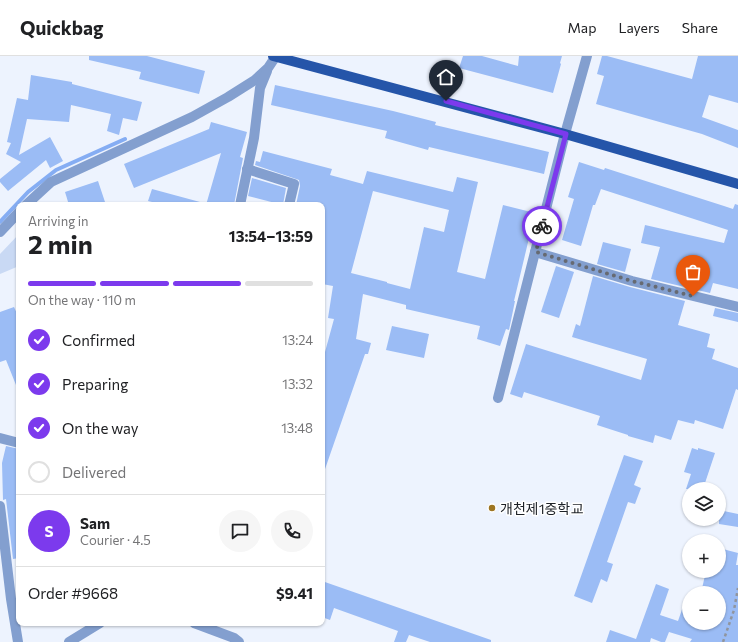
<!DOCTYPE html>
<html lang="en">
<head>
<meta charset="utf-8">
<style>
  body { margin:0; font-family:Commissioner,"Noto Sans KR",sans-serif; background:#f6f6f6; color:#202124; height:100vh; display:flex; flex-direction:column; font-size:15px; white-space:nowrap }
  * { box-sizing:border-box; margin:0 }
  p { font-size:13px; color:#757577 }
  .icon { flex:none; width:22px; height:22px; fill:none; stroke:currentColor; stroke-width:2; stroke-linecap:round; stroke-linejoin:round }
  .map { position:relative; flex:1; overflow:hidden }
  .details { position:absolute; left:16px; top:146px; width:309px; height:424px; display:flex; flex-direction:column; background:#fff; border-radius:8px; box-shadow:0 1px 3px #0004 }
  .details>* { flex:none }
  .tools { position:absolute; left:682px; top:426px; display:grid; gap:8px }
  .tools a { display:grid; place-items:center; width:44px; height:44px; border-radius:50%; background:#fff; box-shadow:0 1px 3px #0004; font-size:20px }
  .pin { position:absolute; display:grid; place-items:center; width:34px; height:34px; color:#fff; margin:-41px -17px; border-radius:50% 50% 50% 0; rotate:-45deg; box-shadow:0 0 4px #0007 }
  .pin .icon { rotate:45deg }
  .courier { position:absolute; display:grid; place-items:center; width:40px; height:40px; margin:-20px; border:3px solid #7c3aed; border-radius:50%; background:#fff; color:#222; box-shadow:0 1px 5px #0007 }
  .summary em { font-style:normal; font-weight:700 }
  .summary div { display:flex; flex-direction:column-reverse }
  .summary { display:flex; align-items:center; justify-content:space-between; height:68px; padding:0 12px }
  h1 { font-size:26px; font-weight:700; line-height:30px }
  .bar { display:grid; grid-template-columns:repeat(4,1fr); gap:6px 4px; align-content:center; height:48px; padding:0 12px }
  .bar i { height:5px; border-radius:3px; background:#e0e0e0 }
  .bar .selected { background:#7c3aed }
  .bar p { grid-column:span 4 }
  .line { display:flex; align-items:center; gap:10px; padding:0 12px; border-top:1px solid #e0e0e0 }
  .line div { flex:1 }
  .round { display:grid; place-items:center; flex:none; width:42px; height:42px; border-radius:21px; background:#f6f6f6 }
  ol { padding:0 12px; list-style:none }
  li { display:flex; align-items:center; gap:12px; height:44px }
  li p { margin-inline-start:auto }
  li .icon { padding:4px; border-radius:50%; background:#7c3aed; color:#fff; stroke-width:4 }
  li:last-child { color:#757577 }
  li i { width:22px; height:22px; border:2px solid #e0e0e0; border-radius:50% }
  header { display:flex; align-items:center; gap:24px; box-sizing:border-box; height:56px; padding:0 20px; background:#fff; border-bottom:1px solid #e0e0e0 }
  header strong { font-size:19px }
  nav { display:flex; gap:22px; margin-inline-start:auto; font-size:14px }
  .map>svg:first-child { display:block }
</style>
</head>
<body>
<header>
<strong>Quickbag</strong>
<nav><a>Map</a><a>Layers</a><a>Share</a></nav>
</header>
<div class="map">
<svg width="738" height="586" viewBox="0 0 738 586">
  <rect width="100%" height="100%" fill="#edf3fe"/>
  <!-- green -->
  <polygon fill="#c9d9f4" points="19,178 19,210 0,218 0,198"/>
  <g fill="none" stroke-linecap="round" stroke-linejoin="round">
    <!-- stream -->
    <polyline stroke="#85adf3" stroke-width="4" points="0,166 28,136 56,114 125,83"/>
  </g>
  <!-- building -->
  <g fill="#9bbcf5" fill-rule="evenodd">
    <polygon points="89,0 147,0 205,15 199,38 139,23 141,16 89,4"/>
    <polygon points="463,0 482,0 518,10 519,0 562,0 560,7 561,8 553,37 459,12"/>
    <polygon points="602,0 607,0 692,23 698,0 738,0 738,47 709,39 702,61 738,74 738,92 702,78 596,48 604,20 597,18"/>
    <polygon points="31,19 72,26 72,28 142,46 137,65 123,62 119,79 107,75 111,58 71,49 69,66 27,63 19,99 50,81 63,105 50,112 46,104 8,135 0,126 0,123 21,106 6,98 11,87 7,86 17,42 28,44"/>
    <polygon points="275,29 393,55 436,66 435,69 549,96 544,118 429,91 428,94 385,82 387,75 271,49"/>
    <polygon points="211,66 247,76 240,101 243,102 234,149 206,149 221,97 134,132 124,108 209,73"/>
    <path d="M263,95L332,113L330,119L363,128L367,115L453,136L457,121L478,126L457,216L485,223L503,149L535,157L514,245H515L509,274L506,273L500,290L477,283L480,270L406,253V249L363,238L356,283L371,287L368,298H365L324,416H322V307L334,263L328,262L333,230L322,228V149H296L300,130L299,124L255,109L256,105L260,106ZM373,135L449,154L444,176L424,171L410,233L387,227V226L351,217Z"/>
    <polygon points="579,106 604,114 605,112 724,150 733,153 735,148 738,149 738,233 713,227 710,237 651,223 660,191 641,187 645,169 724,187 728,174 601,133 595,149 593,149 581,190 562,184 574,143 568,141"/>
    <polygon points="252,122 286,132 283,149 248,140"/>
    <polygon points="98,125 106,149 69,149 65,136"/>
    <polygon points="152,133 200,146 199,149 164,149 148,145"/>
    <polygon points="603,186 631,193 625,216 597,208"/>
    <polygon points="556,210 574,216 559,262 541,256"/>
    <polygon points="593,220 630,231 685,245 678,269 710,278 707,291 715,293 712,303 738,312 738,334 736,333 723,373 695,364 694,368 678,364 671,384 655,379 653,387 628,380 628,379 597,369 600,360 524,336 522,342 510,338 526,288 641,324 647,303 572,281 576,268 580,270"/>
    <polygon points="14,251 19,262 18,334 6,304 0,306 0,256"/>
    <polygon points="715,252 738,257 738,266 713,260"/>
    <polygon points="392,270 429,278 424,302 386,294"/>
    <polygon points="6,390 19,393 19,502 13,503 6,443 3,444 2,407"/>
    <polygon points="692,392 698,394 698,392 715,397 703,433 686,433 691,418 684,416"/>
    <polygon points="624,399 643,405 634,429 641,432 635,448 628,446 607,506 613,508 607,526 601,523 592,547 574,540"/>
    <polygon points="719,454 738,458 738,471 719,468"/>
    <polygon points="719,492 738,497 736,509 738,509 738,586 690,586 692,583 669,576 665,586 661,586 651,582 650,586 606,586 610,574 636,583 656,528 669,533 660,559 678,565 687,539 689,539 689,567 719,567 719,537 701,537 706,515 719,515"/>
    <polygon points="322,525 491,584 491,586 430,586 409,579 406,586 394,586 398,575 334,552 330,564 322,561"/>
  </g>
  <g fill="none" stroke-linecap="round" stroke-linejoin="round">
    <!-- path -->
    <polyline stroke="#90959e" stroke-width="2.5" stroke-dasharray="3 3" stroke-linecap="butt" points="723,586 734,554 738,532"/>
    <!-- minor -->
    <g stroke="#839fcf" stroke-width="10">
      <polyline points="247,113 294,128 289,149"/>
      <polyline points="26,149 51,126 192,61 228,41 255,24 268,12 276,0"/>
      <polyline points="240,149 254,82 260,32 267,15"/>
      <polyline points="0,176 19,156"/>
      <polyline points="535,196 632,225 738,251"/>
      <polyline points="498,342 565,78 587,0"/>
      <polyline points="0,382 19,387"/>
      <polyline points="0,450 11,543 18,586"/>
      <polyline points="194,567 234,582 239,586"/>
      <polyline points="69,586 100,567"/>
    </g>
    <!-- major -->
    <polyline stroke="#2555a9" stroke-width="10" points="273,0 565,78 738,128"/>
  </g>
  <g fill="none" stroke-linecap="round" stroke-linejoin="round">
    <!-- done -->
    <polyline stroke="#666a72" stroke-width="4" stroke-dasharray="0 7.2" points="542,170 536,196 632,225 693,240"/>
    <!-- route -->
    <polyline stroke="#7c3aed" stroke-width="5" points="446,45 566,78 542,170"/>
  </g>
  <!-- markers -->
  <circle fill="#9d7522" stroke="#fff" stroke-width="1.5" cx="492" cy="452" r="4"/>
  <g text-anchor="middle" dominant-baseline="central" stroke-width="3" stroke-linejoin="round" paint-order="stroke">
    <!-- poi labels -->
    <g font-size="14" fill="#1d2127" stroke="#fff" text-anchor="start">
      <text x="500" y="452">개천제1중학교</text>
    </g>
  </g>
</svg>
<div class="tools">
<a><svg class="icon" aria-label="layers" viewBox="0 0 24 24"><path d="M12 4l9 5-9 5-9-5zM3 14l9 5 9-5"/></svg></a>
<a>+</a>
<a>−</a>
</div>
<div class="pin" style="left:693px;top:240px;background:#ea580c"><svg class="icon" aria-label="bag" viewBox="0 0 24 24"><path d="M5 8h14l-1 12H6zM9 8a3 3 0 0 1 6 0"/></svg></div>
<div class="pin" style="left:446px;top:45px;background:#1f2937"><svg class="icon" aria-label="home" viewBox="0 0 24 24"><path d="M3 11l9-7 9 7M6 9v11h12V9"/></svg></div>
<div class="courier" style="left:542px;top:170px"><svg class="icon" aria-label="bike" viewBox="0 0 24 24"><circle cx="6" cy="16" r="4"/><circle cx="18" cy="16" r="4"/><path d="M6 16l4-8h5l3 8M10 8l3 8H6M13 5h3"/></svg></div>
<section class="details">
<div class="summary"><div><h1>2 min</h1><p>Arriving in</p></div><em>13:54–13:59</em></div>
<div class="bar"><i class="selected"></i><i class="selected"></i><i class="selected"></i><i></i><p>On the way · 110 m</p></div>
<ol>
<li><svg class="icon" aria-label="check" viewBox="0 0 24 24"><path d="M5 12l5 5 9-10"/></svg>Confirmed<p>13:24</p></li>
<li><svg class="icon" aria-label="check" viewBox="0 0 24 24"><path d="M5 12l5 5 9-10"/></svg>Preparing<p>13:32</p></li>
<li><svg class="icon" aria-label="check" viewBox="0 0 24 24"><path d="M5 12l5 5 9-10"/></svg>On the way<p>13:48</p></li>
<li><i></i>Delivered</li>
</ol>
<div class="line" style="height:72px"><b class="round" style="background:#7c3aed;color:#fff">S</b><div><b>Sam</b><p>Courier · 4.5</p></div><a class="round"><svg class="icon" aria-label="chat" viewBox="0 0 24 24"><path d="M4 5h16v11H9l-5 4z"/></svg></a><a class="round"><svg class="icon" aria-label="phone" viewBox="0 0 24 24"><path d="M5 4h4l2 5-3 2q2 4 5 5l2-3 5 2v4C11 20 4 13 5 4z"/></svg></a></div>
<div class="line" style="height:52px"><div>Order #9668</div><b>$9.41</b></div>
</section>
</div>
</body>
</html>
